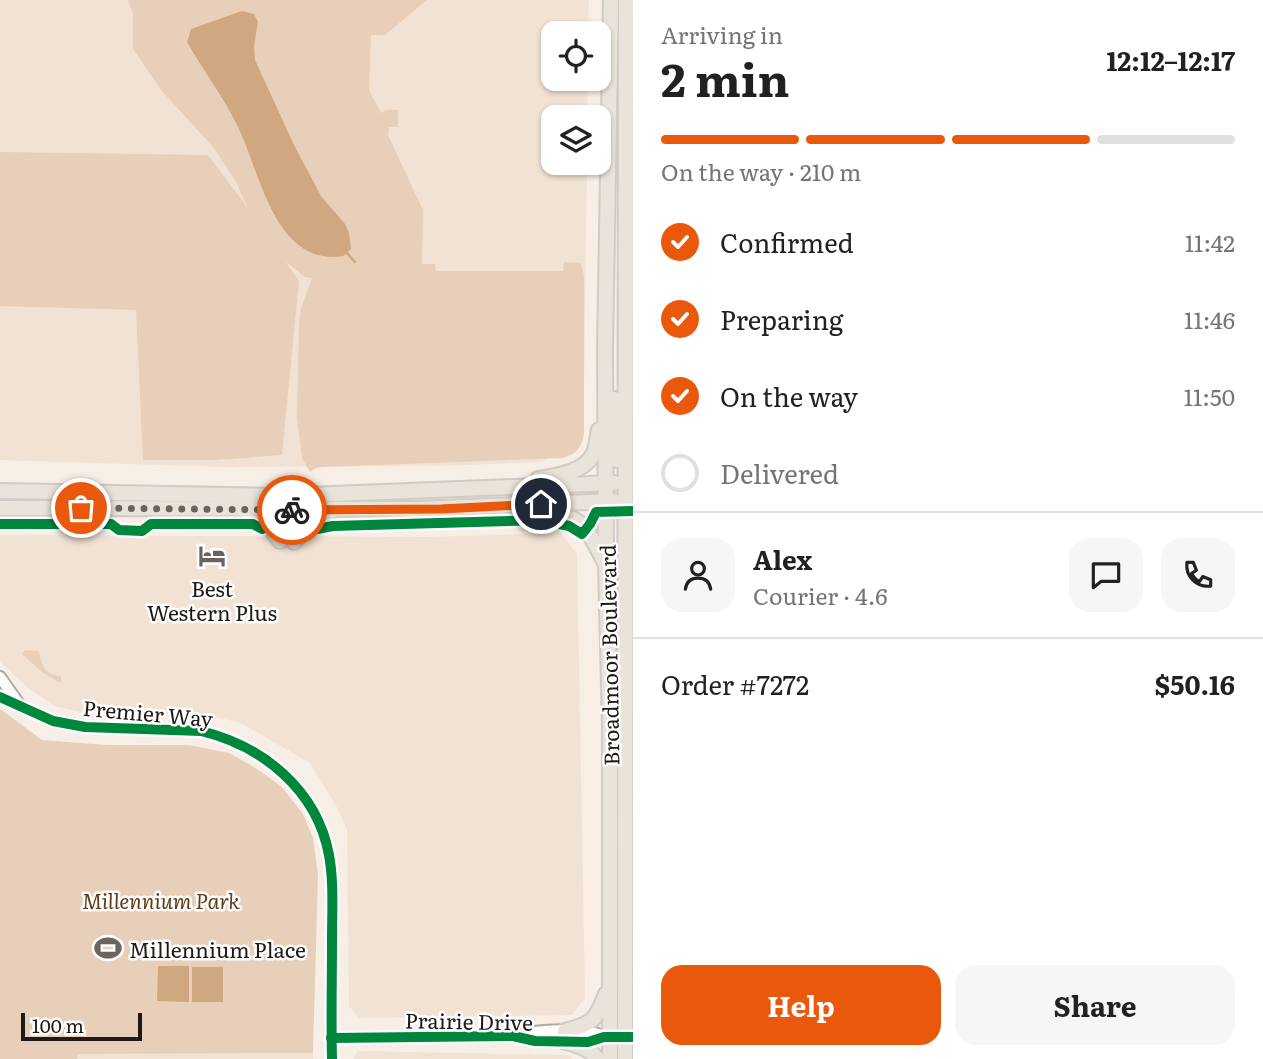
<!DOCTYPE html>
<html lang="en">
<head>
<meta charset="utf-8">
<style>
  body { margin:0; font-family:Literata,serif; background:#f6f6f6; color:#202124; height:100vh; display:flex; flex-direction:column; font-size:26px; white-space:nowrap }
  * { box-sizing:border-box; margin:0 }
  p { font-size:23px; color:#757577 }
  .icon { flex:none; width:38px; height:38px; fill:none; stroke:currentColor; stroke-width:2; stroke-linecap:round; stroke-linejoin:round }
  .map { position:relative; flex:1; overflow:hidden }
  .side { display:flex; flex-direction:column; background:#fff; width:630px }
  .side>* { flex:none }
  .buttons { position:absolute; left:541px; top:21px; display:grid; gap:14px }
  .buttons a { display:grid; place-items:center; width:70px; height:70px; border-radius:14px; background:#fff; box-shadow:0 2px 5px #0004; font-size:35px }
  .scale { position:absolute; left:21px; bottom:18px; width:121px; box-sizing:border-box; padding-left:7px; border:4px solid #1f1a15; border-top:0; font-size:19px; line-height:24px; white-space:nowrap; color:#1f1a15; -webkit-text-stroke:5px #fefefe; paint-order:stroke }
  .pin { position:absolute; display:grid; place-items:center; width:60px; height:60px; color:#fff; margin:-30px; border:4px solid #fff; border-radius:50%; box-shadow:0 2px 7px #0007 }
  .courier { position:absolute; display:grid; place-items:center; width:70px; height:70px; margin:-35px; border:5px solid #ea580c; border-radius:50%; background:#fff; color:#222; box-shadow:0 2px 9px #0007 }
  .summary em { font-style:normal; font-weight:700 }
  .summary div { display:flex; flex-direction:column-reverse }
  .summary { display:flex; align-items:center; justify-content:space-between; height:119px; padding:0 28px }
  h1 { font-size:46px; font-weight:700; line-height:52px }
  .bar { display:grid; grid-template-columns:repeat(4,1fr); gap:10px 7px; align-content:center; height:84px; padding:0 28px }
  .bar i { height:9px; border-radius:5px; background:#e0e0e0 }
  .bar .on { background:#ea580c }
  .bar p { grid-column:span 4 }
  .line { display:flex; align-items:center; gap:18px; padding:0 28px; border-top:2px solid #e0e0e0 }
  .line div { flex:1 }
  .round { display:grid; place-items:center; flex:none; width:74px; height:74px; border-radius:21px; background:#f6f6f6 }
  ol { padding:0 28px; list-style:none }
  li { display:flex; align-items:center; gap:21px; height:77px }
  li p { margin-inline-start:auto }
  li .icon { padding:7px; border-radius:50%; background:#ea580c; color:#fff; stroke-width:4 }
  li:last-child { color:#757577 }
  li i { width:38px; height:38px; border:4px solid #e0e0e0; border-radius:50% }
  .button { display:flex; gap:14px; margin-top:auto; padding:14px 28px }
  .button a { flex:1; height:80px; border-radius:21px; background:#ea580c; color:#fff; font-size:28px; font-weight:700; line-height:80px; text-align:center }
  .button a+a { background:#f6f6f6; color:#202124 }
  main { display:flex; flex:1; min-height:0 }
  .map>svg:first-child { display:block }
</style>
</head>
<body>
<main>
<div class="map">
<svg width="633" height="1059" viewBox="0 0 633 1059">
  <rect width="100%" height="100%" fill="#f7eee6"/>
  <!-- built -->
  <g fill="#f2e2d4">
    <polygon points="0,0 589,0 588,33 553,33 553,79 588,79 587,117 553,117 553,163 587,163 584,386 563,449 542,462 439,466 224,467 0,460"/>
    <polygon points="561,533 577,554 585,998 572,1015 359,1018 349,1006 347,830 338,809 310,763 241,723 199,713 150,715 76,711 54,706 27,687 0,662 0,535 427,537"/>
    <polygon points="357,1051 569,1055 572,1059 354,1059"/>
    <polygon points="313,1053 313,1059 77,1059 77,1054"/>
  </g>
  <!-- green -->
  <g fill="#e8cfb9">
    <path d="M128,0H427L385,35H371L369,90L381,113L386,110H398V127H389L388,135L423,210L422,264H435L436,271H563L564,262L581,263L584,276V433C582,447 577,454 563,458L322,467L316,468L310,472L302,458L297,418L299,324L301,308L312,278L305,277L286,262L299,281L282,455L216,460H143L136,310L0,306V152L208,155L248,208L236,182L214,148L161,90L133,49V14Z"/>
    <path d="M25,650L39,651C41,665 45,675 61,676V683L43,673L22,654Z"/>
    <polygon points="0,709 42,740 106,745 189,745 229,753 254,767 282,787 303,814 313,838 318,875 313,1053 78,1054 77,1059 0,1059"/>
  </g>
  <!-- water -->
  <g fill="#cfa780">
    <path d="M242,11L254,14L258,22L254,46L255,60L294,145L321,196L345,224L349,233L351,249L343,256C274,267 260,170 237,125C223,96 203,70 187,42L191,29Z"/>
    <polygon points="158,966 189,966 189,1002 157,1001"/>
    <rect x="192" y="967" width="31" height="35"/>
  </g>
  <g fill="none" stroke-linecap="round" stroke-linejoin="round">
    <!-- stream -->
    <polyline stroke="#cfa780" stroke-width="2.5" points="347,253 355,262"/>
    <defs>
      <g id="minor">
        <polyline points="0,677 19,704"/>
        <path d="M0,697L53,721L85,727L201,731C263,746 317,790 329,855C334,882 332,912 332,941C332,980 331,1020 332,1059"/>
        <path d="M514,1036C534,1030 587,1026 604,1037"/>
        <polyline points="331,1038 513,1036 535,1041 588,1042 604,1037 633,1037"/>
      </g>
      <g id="major">
        <polyline points="615,399 617,460"/>
        <path d="M538,479C557,476 585,472 594,453C597,446 597,438 599,430"/>
        <polyline points="0,491 282,496 614,483"/>
        <polyline points="0,508 415,509 614,501"/>
        <polyline points="245,510 267,523 280,541"/>
        <path d="M543,511C583,515 588,530 605,563"/>
        <polyline points="294,542 314,520 330,512"/>
        <path d="M565,1031C593,1024 596,1020 606,994"/>
        <path d="M563,1041C576,1045 589,1047 597,1059"/>
        <polyline points="610,1059 610,726 606,565 605,349 611,0"/>
        <polyline points="625,1059 626,0"/>
      </g>
    </defs>
    <!-- minor casing -->
    <use href="#minor" stroke="#b0a9a3" stroke-width="14"/>
    <!-- major casing -->
    <use href="#major" stroke="#cfcbc7" stroke-width="18"/>
    <!-- minor -->
    <use href="#minor" stroke="#fefcfb" stroke-width="10"/>
    <!-- major -->
    <use href="#major" stroke="#eae3d9" stroke-width="14"/>
    <defs>
      <g id="cycleway">
        <path d="M0,524H111L119,530L142,531L151,524H253L262,529C263,528 271,521 271,520C285,513 307,519 317,529L333,526L542,520L569,526L582,534L590,524L596,512L633,511"/>
        <path d="M0,697L53,721L85,727L201,731C263,746 317,790 329,855C334,882 332,912 332,941C332,980 331,1020 332,1059"/>
        <polyline points="331,1038 513,1036 535,1041 588,1042 604,1037 633,1037"/>
      </g>
    </defs>
    <!-- cycleway casing -->
    <use href="#cycleway" stroke="#fefefe" stroke-width="15"/>
    <!-- cycleway -->
    <use href="#cycleway" stroke="#00873e" stroke-width="10"/>
  </g>
  <g fill="none" stroke-linecap="round" stroke-linejoin="round">
    <!-- done -->
    <polyline stroke="#6b645e" stroke-width="7" stroke-dasharray="0 12.6" points="81,508 292,510"/>
    <!-- route -->
    <polyline stroke="#ea580c" stroke-width="9" points="292,510 441,509 541,504"/>
  </g>
  <!-- icons -->
  <defs>
    <symbol id="hotel-bare" viewBox="-9 -9 18 18"><path d="M-6-4.5h1.5V1H6V5H4.5V3h-9V5H-6ZM-4 0a1.8 1.8 0 1 1 3.6 0ZM.5 0V-2.5h3Q6-2.5 6 0Z" fill="#6b645e" stroke="#fefefe" stroke-width="2.5" paint-order="stroke"/></symbol>
    <symbol id="stadium-bare" viewBox="-9 -9 18 18"><path d="M0-5a6.5 5 0 1 0 0 10a6.5 5 0 1 0 0-10ZM-3.5-1.8h7v3.6h-7Z" fill="#6b645e" stroke="#fefefe" stroke-width="2.5" paint-order="stroke"/></symbol>
  </defs>
  <g fill-rule="evenodd">
    <use href="#hotel-bare" x="193" y="537" width="38" height="38"/>
    <use href="#stadium-bare" x="89" y="929" width="38" height="38"/>
  </g>
  <g text-anchor="middle" dominant-baseline="central" stroke-width="5" stroke-linejoin="round" paint-order="stroke">
    <!-- poi labels -->
    <g font-size="21" fill="#1f1a15" stroke="#fefefe">
      <text x="212" y="587">Best<tspan x="212" dy="24">Western Plus</tspan></text>
      <text x="129" y="948" text-anchor="start">Millennium Place</text>
    </g>
    <!-- street labels -->
    <g font-size="21" fill="#1f1a15" stroke="#fefefe">
      <text transform="translate(608 655) rotate(-91)">Broadmoor Boulevard</text>
      <text transform="translate(148 712) rotate(5)">Premier Way</text>
      <text transform="translate(469 1020) rotate(1)">Prairie Drive</text>
    </g>
    <!-- park labels -->
    <g font-size="21" font-style="italic" fill="#623c15" stroke="#fefefe">
      <text x="161" y="899">Millennium Park</text>
    </g>
  </g>
</svg>
<div class="buttons">
<a><svg class="icon" aria-label="locate" viewBox="0 0 24 24"><circle cx="12" cy="12" r="6"/><path d="M12 2v4M12 18v4M2 12h4M18 12h4"/></svg></a>
<a><svg class="icon" aria-label="layers" viewBox="0 0 24 24"><path d="M12 4l9 5-9 5-9-5zM3 14l9 5 9-5"/></svg></a>
</div>
<div class="scale">100 m</div>
<div class="pin" style="left:81px;top:508px;background:#ea580c"><svg class="icon" aria-label="bag" viewBox="0 0 24 24"><path d="M5 8h14l-1 12H6zM9 8a3 3 0 0 1 6 0"/></svg></div>
<div class="pin" style="left:541px;top:504px;background:#1f2937"><svg class="icon" aria-label="home" viewBox="0 0 24 24"><path d="M3 11l9-7 9 7M6 9v11h12V9"/></svg></div>
<div class="courier" style="left:292px;top:510px"><svg class="icon" aria-label="bike" viewBox="0 0 24 24"><circle cx="6" cy="16" r="4"/><circle cx="18" cy="16" r="4"/><path d="M6 16l4-8h5l3 8M10 8l3 8H6M13 5h3"/></svg></div>
</div>
<section class="side">
<div class="summary"><div><h1>2 min</h1><p>Arriving in</p></div><em>12:12–12:17</em></div>
<div class="bar"><i class="on"></i><i class="on"></i><i class="on"></i><i></i><p>On the way · 210 m</p></div>
<ol>
<li><svg class="icon" aria-label="check" viewBox="0 0 24 24"><path d="M5 12l5 5 9-10"/></svg>Confirmed<p>11:42</p></li>
<li><svg class="icon" aria-label="check" viewBox="0 0 24 24"><path d="M5 12l5 5 9-10"/></svg>Preparing<p>11:46</p></li>
<li><svg class="icon" aria-label="check" viewBox="0 0 24 24"><path d="M5 12l5 5 9-10"/></svg>On the way<p>11:50</p></li>
<li><i></i>Delivered</li>
</ol>
<div class="line" style="height:126px"><a class="round"><svg class="icon" aria-label="person" viewBox="0 0 24 24"><circle cx="12" cy="8" r="4"/><path d="M4 21q1-7 8-7t8 7"/></svg></a><div><b>Alex</b><p>Courier · 4.6</p></div><a class="round"><svg class="icon" aria-label="chat" viewBox="0 0 24 24"><path d="M4 5h16v11H9l-5 4z"/></svg></a><a class="round"><svg class="icon" aria-label="phone" viewBox="0 0 24 24"><path d="M5 4h4l2 5-3 2q2 4 5 5l2-3 5 2v4C11 20 4 13 5 4z"/></svg></a></div>
<div class="line" style="height:91px"><div>Order #7272</div><b>$50.16</b></div>
<div class="button"><a>Help</a><a>Share</a></div>
</section>
</main>
</body>
</html>
